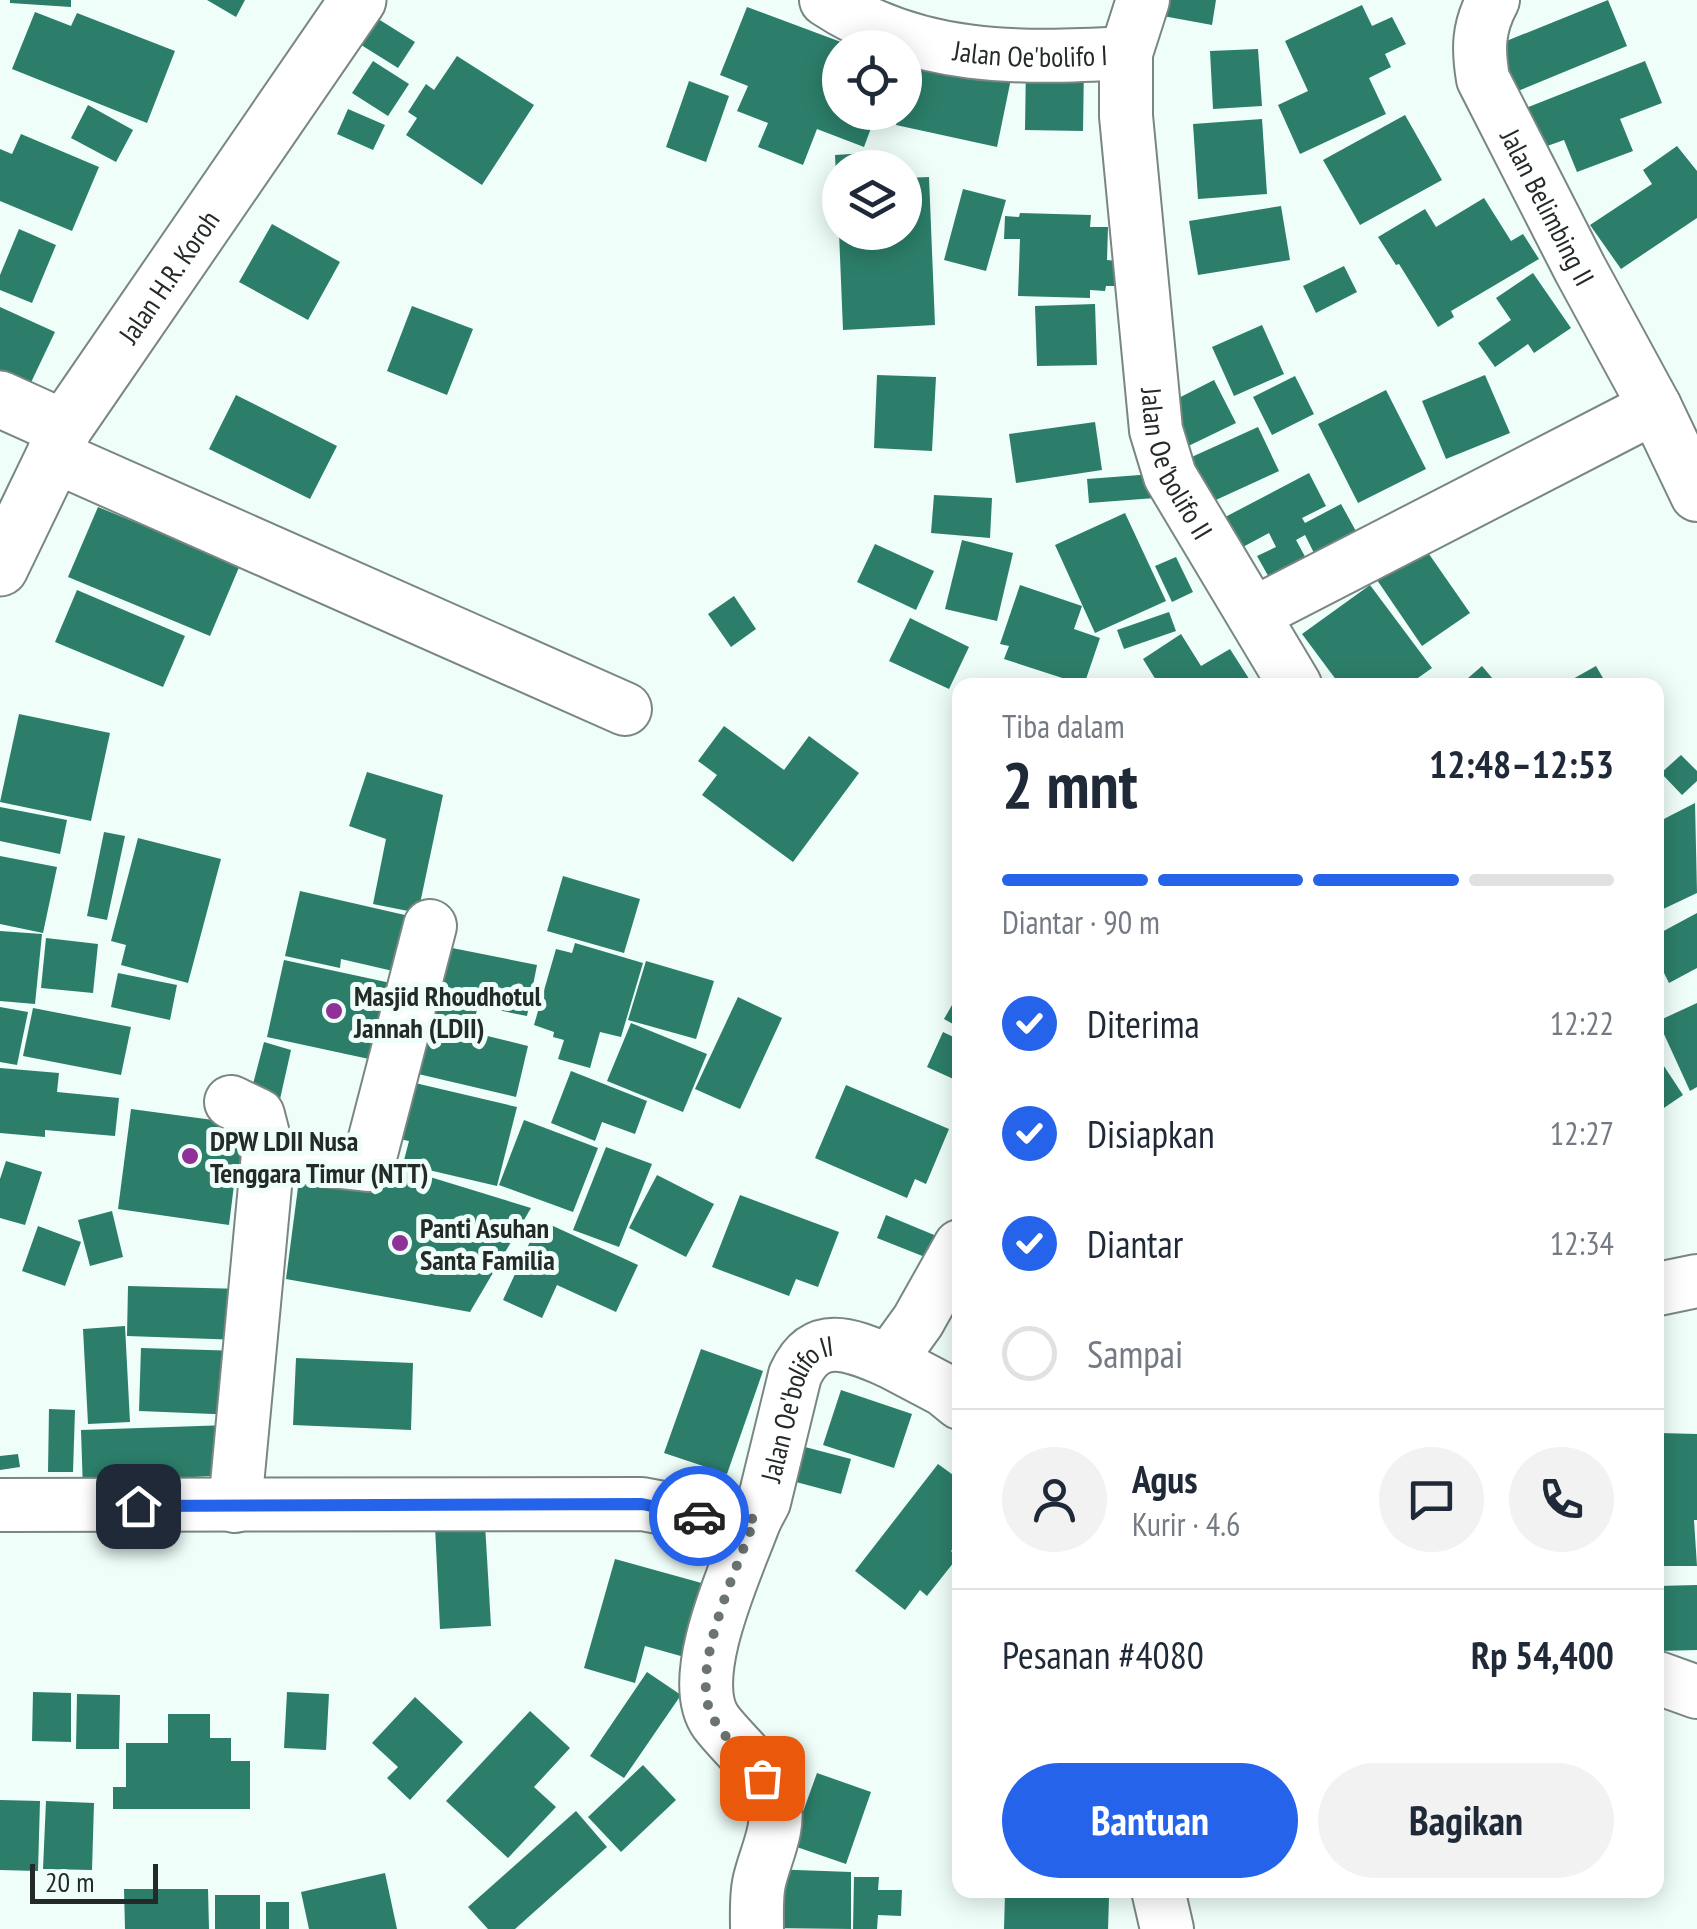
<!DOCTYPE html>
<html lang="id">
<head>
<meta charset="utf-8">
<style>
  body { margin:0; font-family:"PT Sans Narrow",sans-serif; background:#f2f2f3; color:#1f2937; height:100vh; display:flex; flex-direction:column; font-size:38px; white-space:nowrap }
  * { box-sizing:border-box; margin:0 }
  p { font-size:32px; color:#747a83 }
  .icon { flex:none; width:55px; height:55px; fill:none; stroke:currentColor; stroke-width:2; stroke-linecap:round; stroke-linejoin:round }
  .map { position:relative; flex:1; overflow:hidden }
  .drawer { position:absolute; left:952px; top:678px; width:712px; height:1220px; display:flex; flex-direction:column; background:#fff; border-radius:20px; box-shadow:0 5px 25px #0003 }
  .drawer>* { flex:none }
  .fabs { position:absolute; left:822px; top:30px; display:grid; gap:20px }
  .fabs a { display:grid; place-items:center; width:100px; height:100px; border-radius:50%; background:#fff; box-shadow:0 5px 25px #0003; font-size:50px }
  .scale { position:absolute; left:30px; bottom:25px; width:128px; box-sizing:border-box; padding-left:10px; border:5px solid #242a28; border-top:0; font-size:28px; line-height:35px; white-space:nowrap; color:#242a28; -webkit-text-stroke:8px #effef9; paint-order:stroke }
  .pin { position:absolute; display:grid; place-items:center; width:85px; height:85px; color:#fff; margin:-42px; border-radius:20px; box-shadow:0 5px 15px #0006 }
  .courier { position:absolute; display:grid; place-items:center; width:100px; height:100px; margin:-50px; border:8px solid #2563eb; border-radius:50%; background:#fff; color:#222; box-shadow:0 2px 12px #0007 }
  .summary em { font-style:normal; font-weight:700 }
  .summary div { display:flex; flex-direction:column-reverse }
  .summary { display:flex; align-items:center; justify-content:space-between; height:170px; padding:0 50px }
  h1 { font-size:65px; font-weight:700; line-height:75px }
  .bar { display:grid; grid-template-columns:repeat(4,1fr); gap:15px 10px; align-content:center; height:120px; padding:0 50px }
  .bar i { height:12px; border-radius:8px; background:#e0e1e3 }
  .bar .on { background:#2563eb }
  .bar p { grid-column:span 4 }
  .line { display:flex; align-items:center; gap:25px; padding:0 50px; border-top:2px solid #e0e1e3 }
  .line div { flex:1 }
  .round { display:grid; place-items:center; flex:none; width:105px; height:105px; border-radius:52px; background:#f2f2f3 }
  ol { padding:0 50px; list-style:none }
  li { display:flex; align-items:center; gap:30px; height:110px }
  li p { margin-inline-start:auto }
  li .icon { padding:10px; border-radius:50%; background:#2563eb; color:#fff; stroke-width:4 }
  li:last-child { color:#747a83 }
  li i { width:55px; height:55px; border:5px solid #e0e1e3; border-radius:50% }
  .button { display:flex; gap:20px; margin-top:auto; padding:20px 50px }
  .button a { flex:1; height:115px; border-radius:60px; background:#2563eb; color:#fff; font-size:40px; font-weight:700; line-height:115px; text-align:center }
  .button a+a { background:#f2f2f3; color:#1f2937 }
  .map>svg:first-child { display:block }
</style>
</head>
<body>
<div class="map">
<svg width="1697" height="1929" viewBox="0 0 1697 1929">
  <rect width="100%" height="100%" fill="#effef9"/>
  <!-- building -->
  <g fill="#2c7e6a">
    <polygon points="10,0 71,0 71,7 10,3"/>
    <polygon points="207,0 245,0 236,17"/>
    <polygon points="1154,0 1216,0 1212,25 1152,14"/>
    <polygon points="1608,0 1627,46 1513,93 1494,46"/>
    <polygon points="1362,5 1372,26 1392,17 1406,44 1385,54 1391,67 1369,78 1386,114 1300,154 1278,105 1308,91 1285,41"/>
    <polygon points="747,7 841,42 847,26 901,47 840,48 840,112 877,112 864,147 817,129 803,165 758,147 768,123 737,111 748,86 720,75"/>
    <polygon points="35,12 71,26 77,13 175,51 147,123 12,69"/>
    <polygon points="367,12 415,42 398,68 350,38"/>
    <polygon points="1258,49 1262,106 1213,109 1210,51"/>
    <polygon points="912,53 1012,74 997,147 896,125 899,112 905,112 905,84"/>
    <polygon points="457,56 534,105 482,185 406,135 417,118 408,112 426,84 434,90"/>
    <polygon points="373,61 409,84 388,116 352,93"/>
    <polygon points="1645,61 1662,103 1620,119 1633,151 1577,172 1564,140 1536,150 1521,110"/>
    <polygon points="1026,63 1084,63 1083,131 1025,130"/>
    <polygon points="689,81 729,96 706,162 666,147"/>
    <polygon points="88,105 133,130 116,162 71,138"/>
    <polygon points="348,109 385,125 373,150 337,134"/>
    <polygon points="1405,115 1442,180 1360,225 1323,160"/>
    <polygon points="1262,119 1267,194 1198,199 1193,124"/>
    <polygon points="21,134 99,167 72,231 0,201 0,149 12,154"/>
    <polygon points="1677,146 1697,171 1697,218 1621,269 1590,225 1652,184 1643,170"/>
    <polygon points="882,152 883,168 840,168 840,196 837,196 835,155"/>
    <polygon points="929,177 935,325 843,330 839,232 905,232 905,178"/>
    <polygon points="963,189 1006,200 986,271 944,260"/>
    <polygon points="1484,198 1511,241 1523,234 1539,259 1451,311 1454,317 1438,327 1399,264 1396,265 1378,237 1425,209 1436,227"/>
    <polygon points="1281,206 1290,260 1198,275 1189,221"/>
    <polygon points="1020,213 1091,215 1090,227 1108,227 1107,260 1119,261 1118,286 1106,286 1105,291 1090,290 1090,298 1018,296 1020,239 1004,239 1005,216 1019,217"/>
    <polygon points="272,224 340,262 308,320 239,282"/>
    <polygon points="19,229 56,245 32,303 0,290 0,275"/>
    <polygon points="1344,266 1357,292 1316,313 1303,286"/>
    <polygon points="1533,273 1571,328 1534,353 1528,344 1495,367 1478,343 1511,320 1496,298"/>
    <polygon points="1095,304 1097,365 1037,366 1035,306"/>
    <polygon points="412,306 473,329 447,395 387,371"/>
    <polygon points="0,307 55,332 25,395 0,383"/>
    <polygon points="1262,325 1284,374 1234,396 1212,347"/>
    <polygon points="877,375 936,377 932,451 874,448"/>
    <polygon points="1485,375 1510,433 1446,459 1422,401"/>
    <polygon points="1295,376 1314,414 1272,435 1253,397"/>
    <polygon points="1214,380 1236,423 1178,451 1157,409"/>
    <polygon points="1386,390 1426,469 1358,503 1318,424"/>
    <polygon points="236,395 337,446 310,499 209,449"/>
    <polygon points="1095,422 1102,470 1016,483 1009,434"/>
    <polygon points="1258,427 1279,471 1205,505 1185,460"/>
    <polygon points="1309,473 1326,506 1302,518 1305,523 1341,504 1357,533 1315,555 1305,535 1296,540 1308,562 1271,581 1257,556 1276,547 1269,533 1226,556 1210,525"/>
    <polygon points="1153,474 1155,498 1089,503 1087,479"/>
    <polygon points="934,495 992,498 990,538 931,533"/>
    <polygon points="98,507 240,565 210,636 68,577"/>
    <polygon points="1125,513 1166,601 1095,633 1055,545"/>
    <polygon points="962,540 1013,553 997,621 945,609"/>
    <polygon points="875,544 934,571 916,610 857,582"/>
    <polygon points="1422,544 1470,613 1422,646 1375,577"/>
    <polygon points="1176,557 1193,592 1172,602 1155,566"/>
    <polygon points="1020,585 1082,606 1074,629 1100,638 1084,685 1004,659 1009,646 1000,644"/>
    <polygon points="1370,585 1432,668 1408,685 1340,685 1302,634"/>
    <polygon points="77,590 185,636 163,687 55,642"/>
    <polygon points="734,596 756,629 731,647 708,614"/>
    <polygon points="1169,612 1176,631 1124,649 1117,630"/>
    <polygon points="910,618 969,647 949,689 889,661"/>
    <polygon points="1181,634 1201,666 1230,649 1253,685 1159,685 1143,659"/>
    <polygon points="1482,666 1498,685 1460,685"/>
    <polygon points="1596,666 1607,685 1562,685"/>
    <polygon points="19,714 110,733 91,821 0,802"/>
    <polygon points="724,726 784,770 809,736 859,773 793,862 702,795 717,775 698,761"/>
    <polygon points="1681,755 1697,771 1697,781 1682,795 1661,773"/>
    <polygon points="367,772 443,795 418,913 373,904 386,839 349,826"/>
    <polygon points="1695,803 1697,893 1659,911 1658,822"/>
    <polygon points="0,807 67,820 60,854 0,841"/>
    <polygon points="104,832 125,836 107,920 87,916"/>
    <polygon points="138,838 221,859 188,983 121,965 126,945 111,941"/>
    <polygon points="0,856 57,867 43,933 0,924"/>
    <polygon points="563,876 640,899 624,953 547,931"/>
    <polygon points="300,891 418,918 406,974 341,959 340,968 285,956"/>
    <polygon points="1697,913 1697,968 1669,983 1658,961 1658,934"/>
    <polygon points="0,931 42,934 35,1004 0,1001"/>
    <polygon points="46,938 98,944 93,993 41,988"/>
    <polygon points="575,943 643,963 621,1037 600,1032 590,1068 558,1059 564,1040 553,1037 554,1032 534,1025 556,949 572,953"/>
    <polygon points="442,946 537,965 527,1016 432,997"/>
    <polygon points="284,960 400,985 383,1062 267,1037"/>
    <polygon points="646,961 714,981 696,1039 628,1020"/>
    <polygon points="118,973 177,985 170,1020 111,1007"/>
    <polygon points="960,991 960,1028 944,1019"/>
    <polygon points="738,997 782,1018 740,1109 695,1089"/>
    <polygon points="432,999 477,1010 471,1032 528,1046 516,1097 414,1073"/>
    <polygon points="1697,1003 1697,1087 1690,1091 1658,1021"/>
    <polygon points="0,1007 28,1012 17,1065 0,1062"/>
    <polygon points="33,1008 131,1027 121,1075 23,1056"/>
    <polygon points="631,1023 707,1054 683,1112 607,1081"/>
    <polygon points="943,1032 960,1040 960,1082 927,1067"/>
    <polygon points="264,1042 291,1050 278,1108 248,1103"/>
    <polygon points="1658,1057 1683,1095 1658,1112"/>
    <polygon points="0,1068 59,1073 57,1092 119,1098 115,1136 45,1130 45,1137 0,1133"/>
    <polygon points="571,1071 647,1101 635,1134 602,1122 595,1141 551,1123"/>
    <polygon points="398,1079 517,1107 497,1186 403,1164 409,1141 394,1138"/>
    <polygon points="846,1085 949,1129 926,1184 915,1179 907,1198 815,1158"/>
    <polygon points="131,1109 258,1126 250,1187 234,1185 229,1225 118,1209"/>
    <polygon points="524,1120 598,1148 573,1212 499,1185"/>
    <polygon points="606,1147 652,1164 619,1247 573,1230"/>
    <polygon points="6,1161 42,1172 25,1225 0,1218 0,1179"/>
    <polygon points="381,1162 531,1208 470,1312 286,1279 300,1172"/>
    <polygon points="657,1175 714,1204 686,1257 629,1228"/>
    <polygon points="740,1195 839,1232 818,1287 796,1279 789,1296 712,1267"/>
    <polygon points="112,1211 123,1257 90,1266 78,1220"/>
    <polygon points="886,1215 939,1237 930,1259 877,1238"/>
    <polygon points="540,1220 638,1265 616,1312 557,1285 542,1318 503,1300"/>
    <polygon points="38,1226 81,1242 65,1286 22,1271"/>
    <polygon points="128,1286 243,1289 241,1340 127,1336"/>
    <polygon points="125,1326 130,1422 88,1424 83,1329"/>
    <polygon points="141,1348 241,1351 238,1415 139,1411"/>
    <polygon points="701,1349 763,1371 727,1474 664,1453"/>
    <polygon points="296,1358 413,1363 411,1430 293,1425"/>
    <polygon points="841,1390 912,1414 894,1468 823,1445"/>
    <polygon points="49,1409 75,1410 73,1472 48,1472"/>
    <polygon points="229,1425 230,1475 194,1477 195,1487 83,1491 81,1430"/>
    <polygon points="1659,1433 1697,1434 1697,1520 1694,1520 1697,1566 1658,1566"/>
    <polygon points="805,1447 851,1459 841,1494 796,1482"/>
    <polygon points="18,1454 20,1467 0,1470 0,1456"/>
    <polygon points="938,1464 960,1480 960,1539 951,1551 958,1557 927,1596 920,1590 905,1610 855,1571"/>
    <polygon points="485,1524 491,1626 440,1629 435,1526"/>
    <polygon points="615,1559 716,1587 695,1660 645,1646 635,1683 584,1668"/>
    <polygon points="1697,1585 1697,1650 1658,1651 1658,1586"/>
    <polygon points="647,1672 681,1695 624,1778 590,1756"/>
    <polygon points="33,1692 71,1693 71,1742 32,1741"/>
    <polygon points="287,1692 329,1694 326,1750 284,1748"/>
    <polygon points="77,1694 120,1695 119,1749 76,1749"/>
    <polygon points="415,1697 463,1742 410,1800 387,1778 398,1767 372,1743"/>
    <polygon points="530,1711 570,1748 534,1787 556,1807 508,1858 446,1801"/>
    <polygon points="168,1714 210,1714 210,1738 231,1738 231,1761 250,1761 250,1809 113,1809 113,1787 126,1787 126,1743 168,1743"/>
    <polygon points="643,1765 676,1800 621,1852 588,1817"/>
    <polygon points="817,1773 871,1792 846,1864 791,1845"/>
    <polygon points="0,1800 40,1801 38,1871 0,1870"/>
    <polygon points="46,1801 94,1803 92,1870 43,1869"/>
    <polygon points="576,1811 607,1847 515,1929 488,1929 468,1907"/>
    <polygon points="769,1869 851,1872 851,1929 768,1928"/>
    <polygon points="385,1873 397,1929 309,1929 301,1892"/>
    <polygon points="854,1877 879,1877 878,1890 902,1890 901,1916 878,1915 877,1929 853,1929"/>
    <polygon points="124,1889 208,1889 209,1929 125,1929"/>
    <polygon points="1005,1894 1109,1897 1108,1929 1004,1929"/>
    <rect x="215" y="1895" width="45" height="34"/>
    <rect x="266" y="1902" width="23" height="27"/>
  </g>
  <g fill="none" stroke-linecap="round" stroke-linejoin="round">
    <defs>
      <g id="street">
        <path id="s1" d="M826,0C918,61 1019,59 1126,53"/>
        <path id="s2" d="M1143,0L1126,53V116L1156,430L1170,476L1295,685"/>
        <path id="s3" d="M1493,0C1478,28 1478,49 1483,79L1580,269L1655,407L1697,495"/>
        <polyline points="54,456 625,709"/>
        <polyline points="1253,614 1655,407"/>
        <polyline points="231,1102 258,1115 268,1154"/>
        <polyline points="1658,1289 1697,1281"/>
        <polyline points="889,1361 944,1390 960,1403"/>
        <path id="s4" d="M0,1505L642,1504L738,1522L755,1519L764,1502L795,1375C816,1329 851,1345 889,1361L918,1321L960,1246"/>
        <polyline points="235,1506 268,1154 368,1165 430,926"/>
        <path d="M755,1519C738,1566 684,1678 716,1722C734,1746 767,1771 774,1802C781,1828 764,1858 759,1883C756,1898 757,1914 757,1929"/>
        <polyline points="1658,1678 1697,1692"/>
        <polyline points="1158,1890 1167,1929"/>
      </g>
      <g id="secondary">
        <polyline points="0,399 64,428"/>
        <path id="s5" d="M0,568L54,456L64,428L358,0"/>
      </g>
    </defs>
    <!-- street casing -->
    <use href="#street" stroke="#798682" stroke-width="56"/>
    <!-- secondary casing -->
    <use href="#secondary" stroke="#798682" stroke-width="59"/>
    <!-- street -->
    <use href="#street" stroke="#fff" stroke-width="52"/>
    <!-- secondary -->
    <use href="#secondary" stroke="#fff" stroke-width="55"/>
  </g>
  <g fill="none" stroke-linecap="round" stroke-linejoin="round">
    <!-- done -->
    <path stroke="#6b7471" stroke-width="10" stroke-dasharray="0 18" d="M699,1516L738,1522L755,1518C738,1567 687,1672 713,1718C725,1739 747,1759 762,1778"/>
    <!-- route -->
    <polyline stroke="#2563eb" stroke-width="12" points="138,1506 642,1504 699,1516"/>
  </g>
  <!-- markers -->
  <g fill="#90319a" stroke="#effef9" stroke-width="4">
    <circle cx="334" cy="1011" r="10"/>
    <circle cx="190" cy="1156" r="10"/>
    <circle cx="400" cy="1243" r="10"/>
  </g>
  <g text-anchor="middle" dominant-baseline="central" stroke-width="10" stroke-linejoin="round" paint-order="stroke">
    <!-- street labels -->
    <g font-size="28" fill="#242a28" stroke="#effef9">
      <text stroke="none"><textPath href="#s1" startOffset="215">Jalan Oe'bolifo I</textPath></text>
      <text stroke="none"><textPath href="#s3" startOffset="225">Jalan Belimbing II</textPath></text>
      <text stroke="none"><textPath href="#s5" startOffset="338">Jalan H.R. Koroh</textPath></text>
      <text stroke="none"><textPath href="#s2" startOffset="472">Jalan Oe'bolifo II</textPath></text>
      <text stroke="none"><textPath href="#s4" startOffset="878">Jalan Oe'bolifo II</textPath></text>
    </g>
    <!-- poi labels -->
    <g font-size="28" font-weight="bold" fill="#242a28" stroke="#effef9" text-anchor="start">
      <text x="354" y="995">Masjid Rhoudhotul<tspan x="354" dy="32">Jannah (LDII)</tspan></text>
      <text x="210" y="1140">DPW LDII Nusa<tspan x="210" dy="32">Tenggara Timur (NTT)</tspan></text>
      <text x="420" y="1227">Panti Asuhan<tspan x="420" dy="32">Santa Familia</tspan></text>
    </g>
  </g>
</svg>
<div class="fabs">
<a><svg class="icon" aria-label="locate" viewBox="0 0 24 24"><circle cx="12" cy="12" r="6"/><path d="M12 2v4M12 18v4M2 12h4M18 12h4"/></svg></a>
<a><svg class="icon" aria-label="layers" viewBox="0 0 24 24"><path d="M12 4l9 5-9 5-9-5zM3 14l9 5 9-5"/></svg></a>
</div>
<div class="scale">20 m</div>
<div class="pin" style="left:762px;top:1778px;background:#ea580c"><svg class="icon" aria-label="bag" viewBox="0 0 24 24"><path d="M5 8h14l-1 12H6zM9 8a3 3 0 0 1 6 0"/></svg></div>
<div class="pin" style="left:138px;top:1506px;background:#1f2937"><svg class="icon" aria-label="home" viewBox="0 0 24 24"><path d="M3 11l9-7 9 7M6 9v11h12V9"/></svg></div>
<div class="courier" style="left:699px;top:1516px"><svg class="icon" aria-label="car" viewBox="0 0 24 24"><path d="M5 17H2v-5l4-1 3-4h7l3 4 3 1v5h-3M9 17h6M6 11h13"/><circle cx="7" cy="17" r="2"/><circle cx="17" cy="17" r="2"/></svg></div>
<section class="drawer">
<div class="summary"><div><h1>2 mnt</h1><p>Tiba dalam</p></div><em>12:48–12:53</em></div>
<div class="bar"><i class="on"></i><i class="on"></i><i class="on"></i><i></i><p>Diantar · 90 m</p></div>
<ol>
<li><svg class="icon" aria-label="check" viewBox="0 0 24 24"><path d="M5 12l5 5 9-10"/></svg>Diterima<p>12:22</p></li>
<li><svg class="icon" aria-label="check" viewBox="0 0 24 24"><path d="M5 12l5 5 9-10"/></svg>Disiapkan<p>12:27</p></li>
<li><svg class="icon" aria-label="check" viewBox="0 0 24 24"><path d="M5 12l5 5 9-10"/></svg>Diantar<p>12:34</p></li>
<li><i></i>Sampai</li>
</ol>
<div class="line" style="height:180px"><a class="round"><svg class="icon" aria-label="person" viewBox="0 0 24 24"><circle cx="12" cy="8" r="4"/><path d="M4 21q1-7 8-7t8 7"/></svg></a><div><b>Agus</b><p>Kurir · 4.6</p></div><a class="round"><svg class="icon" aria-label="chat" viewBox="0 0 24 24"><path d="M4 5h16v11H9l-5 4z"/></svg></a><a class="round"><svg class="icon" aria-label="phone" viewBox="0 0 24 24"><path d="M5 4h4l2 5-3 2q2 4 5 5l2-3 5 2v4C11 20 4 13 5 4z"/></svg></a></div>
<div class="line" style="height:130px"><div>Pesanan #4080</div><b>Rp 54,400</b></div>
<div class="button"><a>Bantuan</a><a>Bagikan</a></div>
</section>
</div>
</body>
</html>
